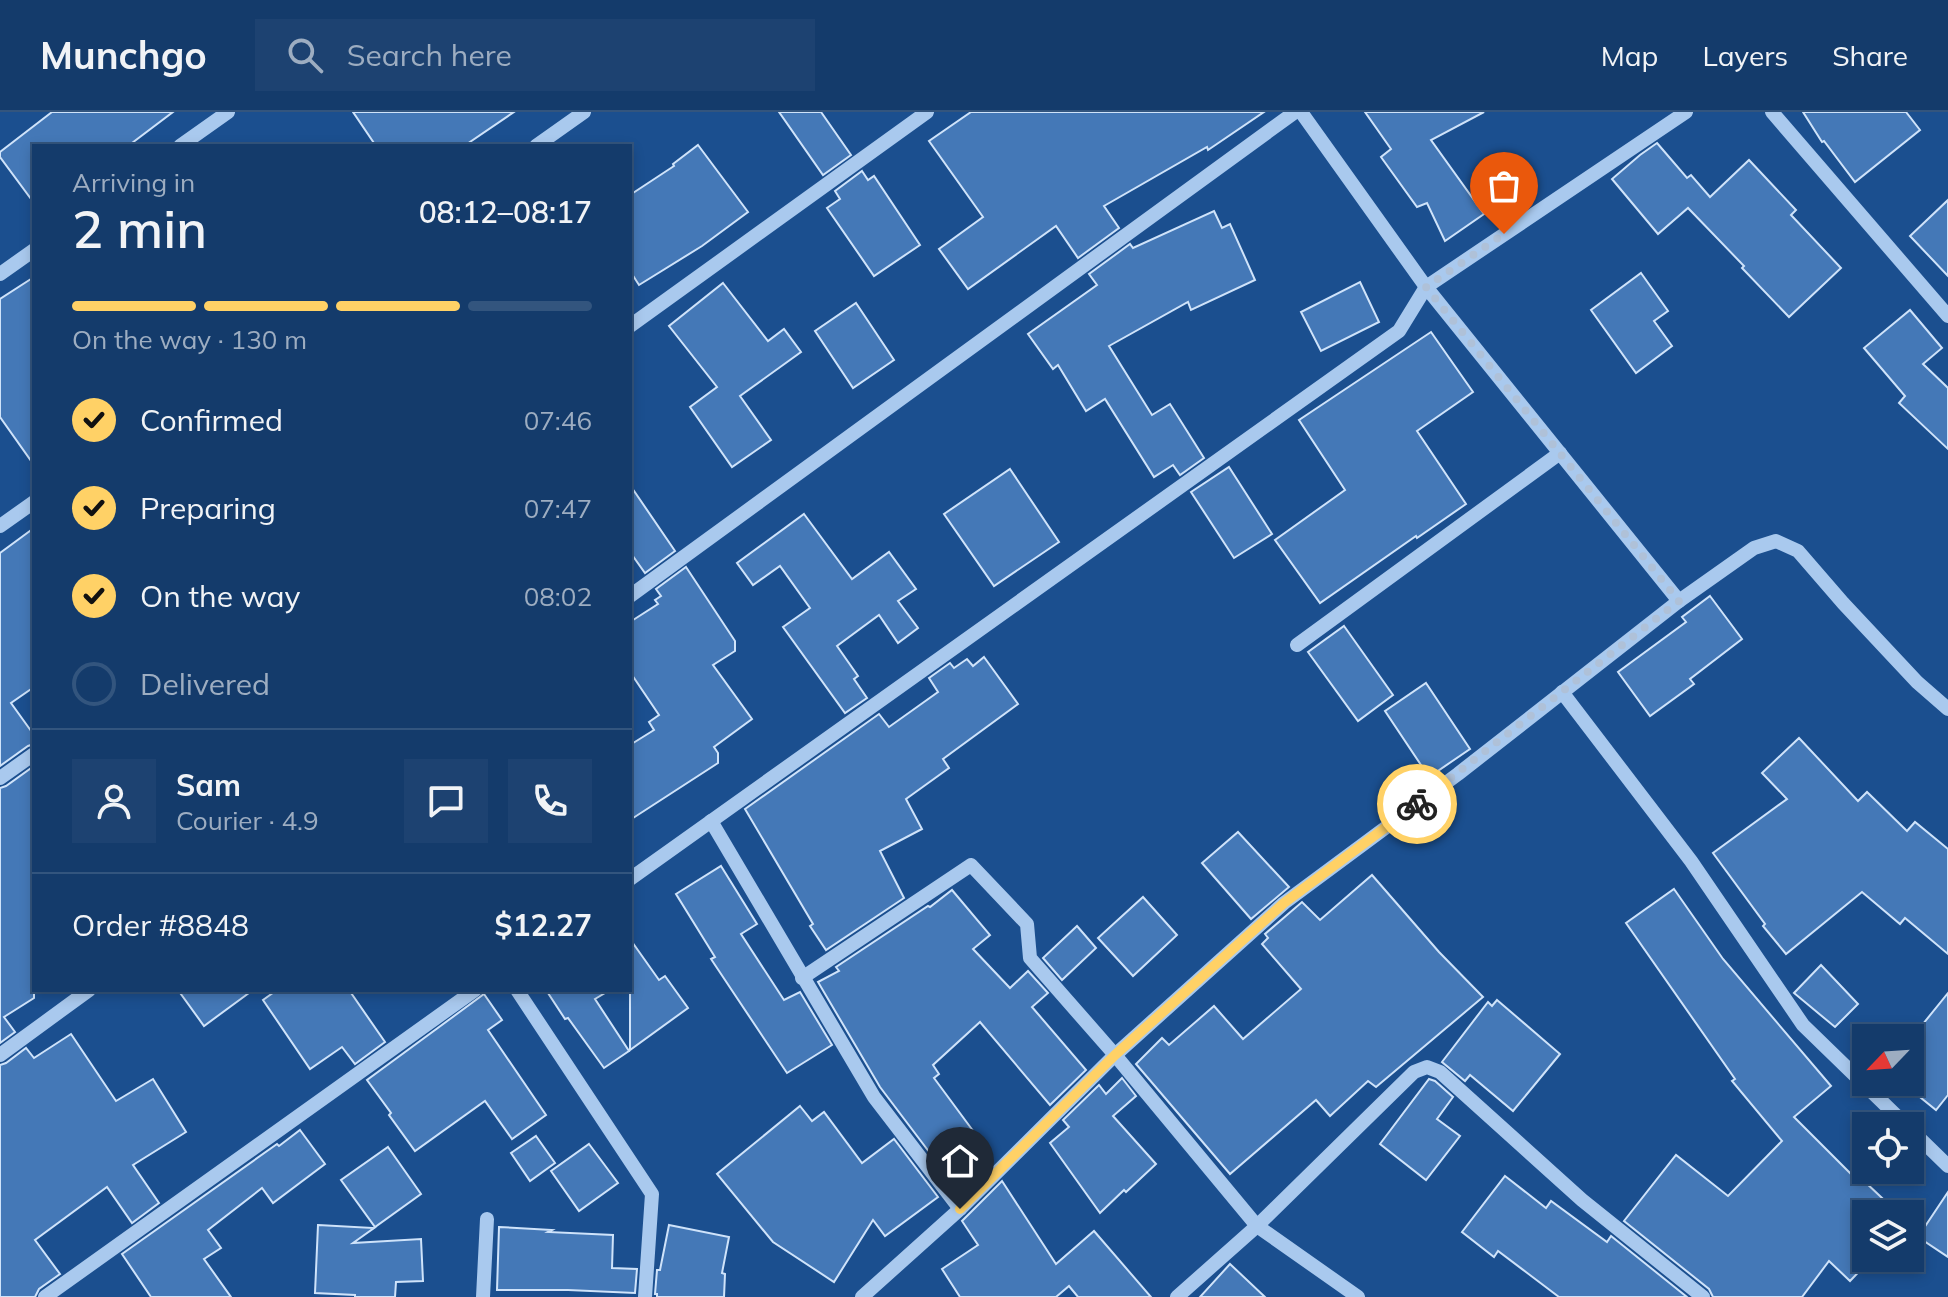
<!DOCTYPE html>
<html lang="en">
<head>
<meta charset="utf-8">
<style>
  body { margin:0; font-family:Mulish,sans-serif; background:#1d4271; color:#f1f3f6; height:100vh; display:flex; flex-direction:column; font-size:30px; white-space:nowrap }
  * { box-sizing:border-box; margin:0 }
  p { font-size:26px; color:#9dadc1 }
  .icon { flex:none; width:44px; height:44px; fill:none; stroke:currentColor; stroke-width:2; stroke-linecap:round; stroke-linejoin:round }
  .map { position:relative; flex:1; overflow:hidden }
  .drawer { position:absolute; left:32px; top:32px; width:600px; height:848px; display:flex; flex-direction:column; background:#143b6b; border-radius:0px; box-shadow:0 4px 12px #0003,0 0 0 2px #33557e }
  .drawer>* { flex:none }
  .needle { width:52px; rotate:245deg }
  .tools { position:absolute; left:1852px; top:912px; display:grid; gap:16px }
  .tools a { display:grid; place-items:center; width:72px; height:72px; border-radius:0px; background:#143b6b; box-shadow:0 4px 12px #0003,0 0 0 2px #33557e; font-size:40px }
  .pin { position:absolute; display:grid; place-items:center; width:68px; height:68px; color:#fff; margin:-82px -34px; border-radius:50% 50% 50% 0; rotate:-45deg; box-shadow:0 0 8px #0007 }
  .pin .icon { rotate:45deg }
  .courier { position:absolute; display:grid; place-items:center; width:80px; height:80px; margin:-40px; border:6px solid #ffd166; border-radius:50%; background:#fff; color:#222; box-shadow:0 2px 10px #0007 }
  .summary em { font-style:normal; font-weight:600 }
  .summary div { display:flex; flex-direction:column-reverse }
  .summary { display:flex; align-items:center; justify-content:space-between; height:136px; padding:0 40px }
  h1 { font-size:52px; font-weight:600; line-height:60px }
  .bar { display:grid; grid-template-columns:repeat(4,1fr); gap:12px 8px; align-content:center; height:96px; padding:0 40px }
  .bar i { height:10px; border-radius:6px; background:#33557e }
  .bar .active { background:#ffd166 }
  .bar p { grid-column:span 4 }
  .line { display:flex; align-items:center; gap:20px; padding:0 40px; border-top:2px solid #33557e }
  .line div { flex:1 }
  .round { display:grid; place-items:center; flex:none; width:84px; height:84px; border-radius:0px; background:#1d4271 }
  ol { padding:0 40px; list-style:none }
  li { display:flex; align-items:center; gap:24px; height:88px }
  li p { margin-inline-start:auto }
  li .icon { padding:8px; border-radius:50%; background:#ffd166; color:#111; stroke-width:4 }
  li:last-child { color:#9dadc1 }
  li i { width:44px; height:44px; border:4px solid #33557e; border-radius:50% }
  header { display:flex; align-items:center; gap:48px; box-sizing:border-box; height:112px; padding:0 40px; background:#143b6b; border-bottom:2px solid #33557e }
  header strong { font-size:38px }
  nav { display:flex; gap:44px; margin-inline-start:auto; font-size:28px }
  .search { width:560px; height:72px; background:#1d4271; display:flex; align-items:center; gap:20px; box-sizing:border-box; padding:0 28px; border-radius:0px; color:#9dadc1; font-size:30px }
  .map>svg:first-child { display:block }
</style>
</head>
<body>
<header>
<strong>Munchgo</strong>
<div class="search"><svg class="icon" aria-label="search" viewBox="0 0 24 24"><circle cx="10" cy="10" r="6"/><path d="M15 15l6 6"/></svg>Search here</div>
<nav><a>Map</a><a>Layers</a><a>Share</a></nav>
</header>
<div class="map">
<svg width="1948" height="1185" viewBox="0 0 1948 1185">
  <rect width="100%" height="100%" fill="#1b4f8f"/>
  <!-- building -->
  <g fill="#4478b7" stroke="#cfe3fa" stroke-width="2">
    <polygon points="52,0 173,0 128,34 34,34 34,91 0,45 0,40"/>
    <polygon points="353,0 514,0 464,34 376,34"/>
    <polygon points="779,0 821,0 851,43 823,63"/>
    <polygon points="971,0 1264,0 1208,38 1207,35 1104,94 1119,116 1078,146 1056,114 968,177 939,137 983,105 929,29"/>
    <polygon points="1365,0 1484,0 1431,28 1484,102 1445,129 1427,91 1417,95 1381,45 1391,37"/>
    <polygon points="1803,0 1906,0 1920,18 1855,70 1824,29 1822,30"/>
    <polygon points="1657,31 1687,66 1691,63 1710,85 1749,48 1796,98 1791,103 1841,156 1789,205 1742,156 1744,154 1688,96 1658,122 1612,67 1640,43"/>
    <polygon points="698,33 748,100 702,134 639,173 630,159 630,83 674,54 673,52"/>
    <polygon points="862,59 868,68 874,64 920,133 874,164 827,96 840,87 835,79"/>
    <polygon points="1948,88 1948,164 1910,124"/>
    <polygon points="1214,99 1222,116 1230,112 1255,168 1191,198 1188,190 1109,234 1152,303 1170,292 1204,346 1180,363 1173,353 1154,365 1105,287 1086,299 1058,253 1053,257 1028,222 1097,173 1089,162 1130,132 1133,136"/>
    <polygon points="1641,161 1668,199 1654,209 1672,234 1636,261 1591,198"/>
    <polygon points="34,165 34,353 0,305 0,187"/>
    <polygon points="1360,170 1379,210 1321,239 1301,200"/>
    <polygon points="723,171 768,229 784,217 801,240 740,284 771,328 732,355 690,295 717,275 669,214"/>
    <polygon points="856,191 894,248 853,276 815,219"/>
    <polygon points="1910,198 1942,236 1923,252 1948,276 1948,337 1899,291 1905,284 1864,236"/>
    <polygon points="1431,220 1473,280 1417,319 1466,392 1417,426 1416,424 1320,491 1275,428 1345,378 1299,308"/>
    <polygon points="1229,355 1272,422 1234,446 1191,380"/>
    <polygon points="1010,357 1059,430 994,474 944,402"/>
    <polygon points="630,373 675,439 645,461 630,440"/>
    <polygon points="804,402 852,467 889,440 916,477 898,489 918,516 898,531 879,503 837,534 858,564 854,567 867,586 845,601 783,515 810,496 780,454 753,473 737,451"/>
    <polygon points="34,416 34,575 11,591 34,623 34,632 28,634 0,654 0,441"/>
    <polygon points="686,455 735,529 735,539 713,553 752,607 714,635 718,641 718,651 630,708 630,633 654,618 649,610 659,603 630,560 630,510 658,492 655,488 661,484 656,477"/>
    <polygon points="1710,484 1742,527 1690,567 1694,572 1650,604 1618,560 1686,510 1682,505"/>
    <polygon points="1344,514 1393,583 1358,609 1308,540"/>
    <polygon points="984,545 1018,592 943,647 949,656 906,687 922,717 880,739 904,786 826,838 810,814 813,812 745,697 879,602 889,615 938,580 929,566 950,551 954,556 967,547 973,554"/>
    <polygon points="1426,571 1470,637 1429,665 1385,599"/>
    <polygon points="1799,626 1858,689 1867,680 1907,719 1915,710 1948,737 1948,842 1905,806 1900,812 1862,780 1786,842 1763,814 1765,812 1713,741 1787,687 1762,661"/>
    <polygon points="34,654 34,886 4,905 15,920 0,931 0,676 6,674"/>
    <polygon points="1238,720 1289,775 1251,807 1202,751"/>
    <polygon points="721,754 757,812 741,822 784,888 800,880 832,933 787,961 711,847 715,845 676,782"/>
    <polygon points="1372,763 1439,840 1483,885 1376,975 1368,969 1330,1004 1316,988 1230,1062 1136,952 1162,926 1169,933 1214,894 1243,927 1301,877 1262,832 1268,826 1265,822 1302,790 1320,808"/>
    <polygon points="1674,777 1723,847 1831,974 1794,1005 1861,1072 1864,1069 1899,1102 1866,1102 1866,1146 1872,1146 1850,1169 1829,1149 1802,1185 1713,1185 1709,1177 1624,1109 1676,1043 1728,1084 1782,1029 1732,969 1735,967 1626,811"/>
    <polygon points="952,778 990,823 973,837 1010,876 1028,859 1048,881 1032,895 1086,958 1050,993 980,910 933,953 939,962 934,966 985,1035 981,1038 991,1052 961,1082 880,975 818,870 839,859 836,855 928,794 930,795"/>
    <polygon points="1143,785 1177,823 1133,864 1098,826"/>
    <polygon points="1077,814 1096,836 1062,868 1043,846"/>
    <polygon points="630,827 659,868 665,864 688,896 630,938"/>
    <polygon points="1821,853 1858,892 1835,915 1794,881"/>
    <polygon points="178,878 253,878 204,914"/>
    <polygon points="277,878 349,878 385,930 355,952 342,935 310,957 263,888"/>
    <polygon points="546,878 610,878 595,887 629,939 604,956 568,906 565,907"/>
    <polygon points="1948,881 1948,983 1936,998 1910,977 1910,928"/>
    <polygon points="484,882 502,908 488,918 546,1003 512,1027 485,989 415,1039 389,1003 391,1001 367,968"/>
    <polygon points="1497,888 1560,942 1513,999 1470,963 1465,969 1442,950 1488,890 1492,894"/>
    <polygon points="71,922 116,989 153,967 186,1020 133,1053 159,1091 132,1111 107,1075 35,1128 60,1162 39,1177 35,1185 0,1185 0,953 6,951 26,936 34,946"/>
    <polygon points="1122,966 1136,984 1113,1004 1156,1052 1126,1080 1124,1078 1100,1101 1050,1031 1069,1015 1063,1008 1099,973 1106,982"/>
    <polygon points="1429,967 1435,969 1453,985 1437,1007 1460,1024 1426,1068 1380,1032"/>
    <polygon points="800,994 812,1009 824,1000 862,1051 894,1027 938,1085 885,1124 873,1108 834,1170 773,1130 717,1062"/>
    <polygon points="300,1018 325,1052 273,1091 262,1076 208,1118 221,1136 204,1147 231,1185 151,1185 122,1142 277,1032 279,1034"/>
    <polygon points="536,1024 555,1051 530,1069 511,1041"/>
    <polygon points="589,1032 618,1071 579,1099 551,1059"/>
    <polygon points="388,1035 421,1082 375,1115 341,1068"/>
    <polygon points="1505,1064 1546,1096 1551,1089 1607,1130 1611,1124 1687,1185 1559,1185 1498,1139 1494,1145 1462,1120"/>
    <polygon points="1002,1069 1056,1152 1094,1119 1151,1185 1078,1185 1069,1174 1056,1185 960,1185 942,1157 978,1133 962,1109"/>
    <polygon points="1948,1080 1948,1145 1918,1125"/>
    <polygon points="318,1113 374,1116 353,1131 421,1127 423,1169 396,1170 395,1185 355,1185 355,1183 315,1181"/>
    <polygon points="669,1113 729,1125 722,1161 725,1162 724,1185 657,1185 657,1182 655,1182 657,1158 660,1158"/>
    <polygon points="499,1115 552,1118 548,1120 613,1123 612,1156 637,1157 635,1181 568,1178 497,1178"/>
    <polygon points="1230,1152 1265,1185 1200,1185"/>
  </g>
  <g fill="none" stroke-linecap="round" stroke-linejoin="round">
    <!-- minor -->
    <g stroke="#a9c9ee" stroke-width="14">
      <polyline points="1301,0 1426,175 1679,489"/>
      <polyline points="1772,0 1948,204"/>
      <polyline points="180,34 228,0"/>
      <polyline points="536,34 584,0"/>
      <polyline points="0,162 34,138"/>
      <polyline points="630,214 927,0"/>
      <polyline points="0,414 34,390"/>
      <polyline points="630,484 1295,0"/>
      <polyline points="1297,533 1560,341"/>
      <polyline points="1562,580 1691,749 1803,913 1907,1014"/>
      <polyline points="0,666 34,642"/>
      <polyline points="711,709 874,985 960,1097"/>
      <polyline points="630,767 1399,219 1426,175 1686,0"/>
      <polyline points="802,866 971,753 1027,812 1030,846 1115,943 1257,1114 1358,1185"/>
      <polyline points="517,878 652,1082 645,1185"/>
      <polyline points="0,943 89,878"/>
      <polyline points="1910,1017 1948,1054"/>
      <polyline points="45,1185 475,878"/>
      <polyline points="483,1185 487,1107"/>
      <polyline points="862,1185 960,1097 1115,943 1284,791 1458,662 1679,489 1754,436 1776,429 1798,439 1843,491 1917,570 1948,597"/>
      <polyline points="1177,1185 1257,1114 1414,960 1427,955 1440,960 1582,1088 1703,1185"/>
    </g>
  </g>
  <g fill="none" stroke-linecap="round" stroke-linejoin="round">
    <!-- done -->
    <polyline stroke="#afc1d8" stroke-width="8" stroke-dasharray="0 14.4" points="1417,692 1679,489 1426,175 1504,122"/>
    <!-- route -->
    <polyline stroke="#ffd166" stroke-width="10" points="960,1097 1115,943 1284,791 1417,692"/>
  </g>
</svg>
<div class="tools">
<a><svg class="needle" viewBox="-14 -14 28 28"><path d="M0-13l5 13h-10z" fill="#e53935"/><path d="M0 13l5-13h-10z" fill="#9dadc1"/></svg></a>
<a><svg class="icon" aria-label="locate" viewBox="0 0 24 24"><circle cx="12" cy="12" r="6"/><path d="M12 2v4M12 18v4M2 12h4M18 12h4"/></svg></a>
<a><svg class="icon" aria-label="layers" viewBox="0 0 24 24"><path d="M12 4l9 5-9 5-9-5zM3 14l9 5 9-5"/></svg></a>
</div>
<div class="pin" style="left:1504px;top:122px;background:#ea580c"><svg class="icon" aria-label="bag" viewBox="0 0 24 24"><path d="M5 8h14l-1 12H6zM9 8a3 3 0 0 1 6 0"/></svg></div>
<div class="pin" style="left:960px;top:1097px;background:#1f2937"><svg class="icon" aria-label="home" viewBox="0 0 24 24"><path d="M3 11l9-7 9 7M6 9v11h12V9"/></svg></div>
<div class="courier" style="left:1417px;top:692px"><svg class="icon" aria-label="bike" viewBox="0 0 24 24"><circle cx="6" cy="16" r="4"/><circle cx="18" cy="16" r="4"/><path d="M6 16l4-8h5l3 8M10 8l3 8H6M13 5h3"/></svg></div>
<section class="drawer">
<div class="summary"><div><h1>2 min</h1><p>Arriving in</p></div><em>08:12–08:17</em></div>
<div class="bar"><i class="active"></i><i class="active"></i><i class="active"></i><i></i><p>On the way · 130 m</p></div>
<ol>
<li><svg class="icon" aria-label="check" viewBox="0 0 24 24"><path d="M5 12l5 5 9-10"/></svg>Confirmed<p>07:46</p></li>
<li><svg class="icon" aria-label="check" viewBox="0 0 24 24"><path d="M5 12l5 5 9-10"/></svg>Preparing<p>07:47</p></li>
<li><svg class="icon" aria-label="check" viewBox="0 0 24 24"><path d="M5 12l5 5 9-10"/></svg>On the way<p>08:02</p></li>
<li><i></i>Delivered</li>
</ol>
<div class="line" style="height:144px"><a class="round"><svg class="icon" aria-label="person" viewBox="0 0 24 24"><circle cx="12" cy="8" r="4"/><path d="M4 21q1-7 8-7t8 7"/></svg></a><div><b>Sam</b><p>Courier · 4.9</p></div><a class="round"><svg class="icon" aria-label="chat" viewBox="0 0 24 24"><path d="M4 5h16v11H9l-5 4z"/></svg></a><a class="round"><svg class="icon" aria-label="phone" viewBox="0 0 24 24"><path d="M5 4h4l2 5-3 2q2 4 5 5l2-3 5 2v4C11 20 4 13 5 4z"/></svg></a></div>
<div class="line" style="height:104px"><div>Order #8848</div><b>$12.27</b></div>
</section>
</div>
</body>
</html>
